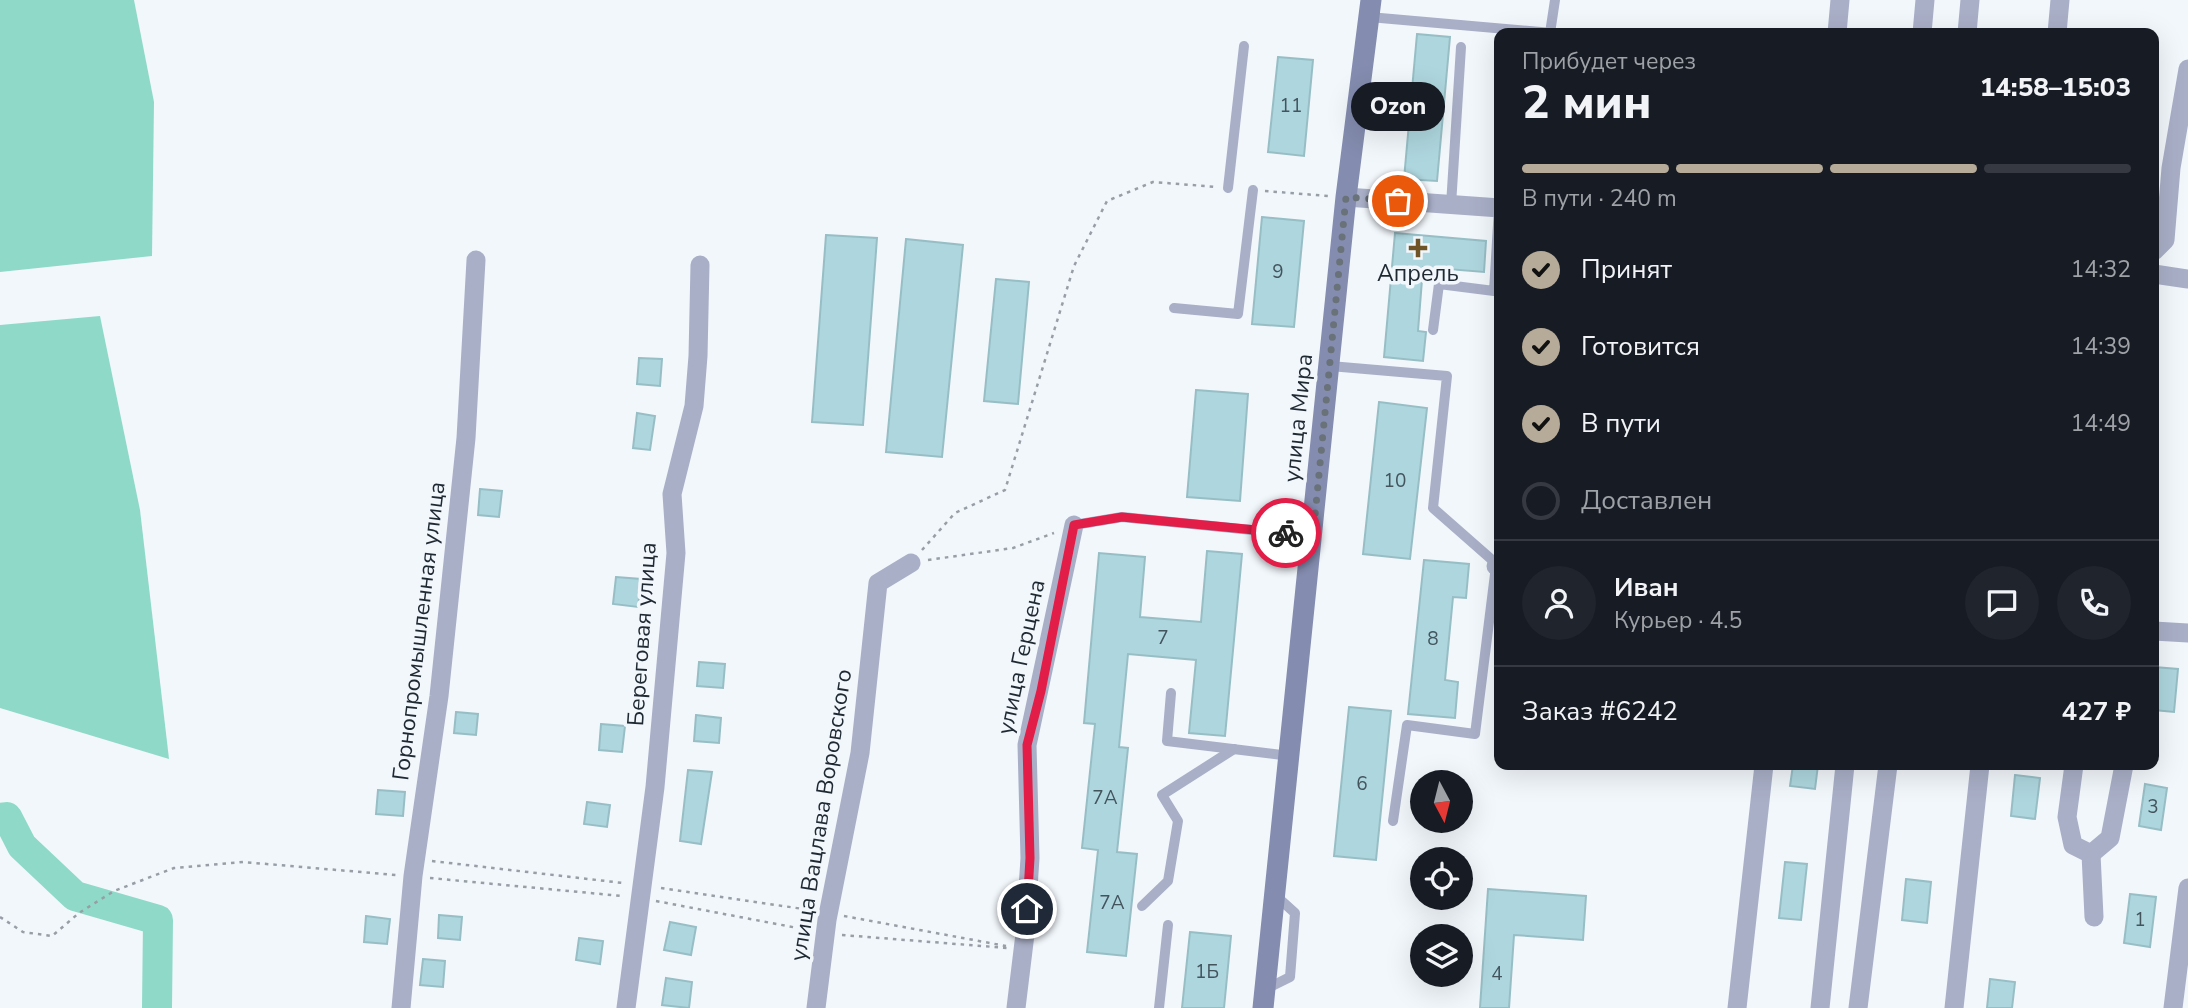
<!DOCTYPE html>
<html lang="ru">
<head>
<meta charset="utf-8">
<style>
  body { margin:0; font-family:"Nunito Sans",sans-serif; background:#20242c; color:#f1f3f6; height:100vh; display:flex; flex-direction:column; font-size:26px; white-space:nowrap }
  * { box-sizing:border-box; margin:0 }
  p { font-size:23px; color:#9ea1a6 }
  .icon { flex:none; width:38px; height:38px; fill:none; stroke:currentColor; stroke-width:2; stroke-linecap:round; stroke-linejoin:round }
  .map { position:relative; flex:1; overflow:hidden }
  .details { position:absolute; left:1494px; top:28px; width:665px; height:742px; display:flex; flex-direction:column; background:#171b24; border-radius:14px; box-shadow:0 7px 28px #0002 }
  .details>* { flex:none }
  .needle { width:46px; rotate:173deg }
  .controls { position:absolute; left:1410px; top:770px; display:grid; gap:14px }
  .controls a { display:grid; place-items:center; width:63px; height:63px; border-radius:50%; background:#171b24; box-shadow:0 7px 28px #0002; font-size:35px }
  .pin { position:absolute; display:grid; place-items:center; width:60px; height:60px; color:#fff; margin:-30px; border:4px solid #fff; border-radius:50%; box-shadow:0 2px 7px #0007 }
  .courier { position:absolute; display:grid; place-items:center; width:70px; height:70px; margin:-35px; border:5px solid #e11d48; border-radius:50%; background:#fff; color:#222; box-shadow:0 2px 9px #0007 }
  .bubble { position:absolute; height:49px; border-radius:24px; background:#171b24; box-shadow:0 7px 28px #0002; font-size:23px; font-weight:800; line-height:49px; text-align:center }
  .summary em { font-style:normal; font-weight:800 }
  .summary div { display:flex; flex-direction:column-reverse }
  .summary { display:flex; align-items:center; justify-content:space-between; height:119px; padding:0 28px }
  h1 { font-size:46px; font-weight:800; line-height:52px }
  .bar { display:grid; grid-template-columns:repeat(4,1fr); gap:10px 7px; align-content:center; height:84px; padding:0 28px }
  .bar i { height:9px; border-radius:5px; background:#363941 }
  .bar .active { background:#b6ab98 }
  .bar p { grid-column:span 4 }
  .line { display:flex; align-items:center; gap:18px; padding:0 28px; border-top:2px solid #363941 }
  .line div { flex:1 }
  .round { display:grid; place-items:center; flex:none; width:74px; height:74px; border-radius:37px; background:#20242c }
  ol { padding:0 28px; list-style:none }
  li { display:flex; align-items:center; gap:21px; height:77px }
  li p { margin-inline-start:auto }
  li .icon { padding:7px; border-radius:50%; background:#b6ab98; color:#111; stroke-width:4 }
  li:last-child { color:#9ea1a6 }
  li i { width:38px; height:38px; border:4px solid #363941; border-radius:50% }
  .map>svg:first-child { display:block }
</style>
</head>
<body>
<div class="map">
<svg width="2188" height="1008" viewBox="0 0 2188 1008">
  <rect width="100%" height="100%" fill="#f2f7fc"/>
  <!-- water -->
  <g fill="#8fd9c8">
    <polygon points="0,0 134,0 154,102 152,256 0,272"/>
    <polygon points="100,316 140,510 169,759 0,708 0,325"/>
  </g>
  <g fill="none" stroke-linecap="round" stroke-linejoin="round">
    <!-- river -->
    <polyline stroke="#8fd9c8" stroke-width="30" points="0,818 7,817 22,846 75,896 158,920 157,1008"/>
  </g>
  <!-- building -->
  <g fill="#aed6de" stroke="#97bec5" stroke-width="2">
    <polygon points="1417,34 1450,37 1437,181 1404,179"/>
    <polygon points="1278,57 1313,60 1304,156 1268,152"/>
    <polygon points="1262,217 1304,221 1294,327 1252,324"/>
    <polygon points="1395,233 1486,241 1484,272 1423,267 1418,331 1426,332 1423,361 1384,357"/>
    <polygon points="826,235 877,238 863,425 812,422"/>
    <polygon points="906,239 963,245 942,457 886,452"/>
    <polygon points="996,279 1029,282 1018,404 984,401"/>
    <polygon points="639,358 662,359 660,386 637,384"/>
    <polygon points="1196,390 1248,394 1240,501 1187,497"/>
    <polygon points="1379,402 1427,408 1410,559 1363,554"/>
    <polygon points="637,413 655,416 650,450 633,448"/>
    <polygon points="480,489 502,491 499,517 478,515"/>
    <polygon points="1207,551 1242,554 1225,736 1189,733 1196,660 1128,654 1119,747 1128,748 1117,852 1137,854 1126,956 1087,952 1098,850 1082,848 1095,724 1084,723 1099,553 1145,557 1140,617 1201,622"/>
    <polygon points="1424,560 1469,564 1466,598 1453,597 1445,680 1458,682 1455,718 1408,714"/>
    <polygon points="616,577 641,579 638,607 613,604"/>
    <polygon points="699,662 725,664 723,688 697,686"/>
    <polygon points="2154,667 2178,669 2174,712 2154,710"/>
    <polygon points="1349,707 1391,711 1376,860 1334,856"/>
    <polygon points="456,712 478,714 476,735 454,733"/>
    <polygon points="696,715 721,718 719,743 694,741"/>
    <polygon points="601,724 625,726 622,752 599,750"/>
    <polygon points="1793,765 1818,765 1815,789 1790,786"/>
    <polygon points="688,770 712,772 701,844 680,841"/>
    <polygon points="2015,775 2040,778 2035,819 2011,816"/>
    <polygon points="2145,784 2167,788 2161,830 2139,826"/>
    <polygon points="378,790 405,792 403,816 376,814"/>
    <polygon points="587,802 610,805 607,827 584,824"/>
    <polygon points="1785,862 1807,864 1801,920 1779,918"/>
    <polygon points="1906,879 1931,882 1927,923 1902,920"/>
    <polygon points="1488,889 1586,896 1583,940 1514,935 1509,1008 1480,1008"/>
    <polygon points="2130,894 2156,897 2150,947 2124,943"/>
    <polygon points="439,915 462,917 460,940 438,938"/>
    <polygon points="366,916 390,919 387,944 364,942"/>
    <polygon points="670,922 696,927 691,955 664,950"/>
    <polygon points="1190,932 1231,936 1224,1008 1182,1008"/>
    <polygon points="579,938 603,941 600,964 576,960"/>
    <polygon points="423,959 445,961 443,987 420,985"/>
    <polygon points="666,978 692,982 689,1008 662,1005"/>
    <polygon points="1990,979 2015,982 2012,1008 1987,1008"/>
  </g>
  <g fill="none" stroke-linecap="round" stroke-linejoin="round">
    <!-- path -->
    <g stroke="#979ea5" stroke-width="2.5" stroke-dasharray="3.5 5" stroke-linecap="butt">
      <polyline points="1265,191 1328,196"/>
      <polyline points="922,550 955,513 1005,490 1074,266 1107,201 1153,182 1217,187"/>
      <polyline points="928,560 1013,548 1054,533"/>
      <polyline points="432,861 623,883"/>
      <polyline points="430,878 622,896"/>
      <polyline points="661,888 810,910"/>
      <polyline points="656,901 808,930"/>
      <polyline points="844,916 1006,946"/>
      <polyline points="0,917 23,932 52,936 79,913 114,891 174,868 243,862 396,875"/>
      <polyline points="842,935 1007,948"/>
    </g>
    <!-- service -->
    <g stroke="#a9afc7" stroke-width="10">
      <polyline points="1369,17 1552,33"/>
      <polyline points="1550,33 1555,0"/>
      <polyline points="1228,188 1244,46"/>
      <polyline points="1451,205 1461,47"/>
      <polyline points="1174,308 1238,314 1253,190"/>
      <polyline points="1433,330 1439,284 1494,291 1499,208"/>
      <polyline points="1330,366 1447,376 1433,508 1499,566"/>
      <polyline points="1074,525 1122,517 1313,536"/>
      <polyline points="1171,693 1167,741 1290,756"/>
      <polyline points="1393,821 1407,725 1475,734 1496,566"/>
      <polyline points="1142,906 1168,881 1178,821 1162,795 1234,749"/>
      <polyline points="1266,989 1290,977 1295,913 1275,895"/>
      <polyline points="1159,1008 1168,925"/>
    </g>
    <!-- minor -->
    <g stroke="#a9afc7" stroke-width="19">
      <polyline points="1837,33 1840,0"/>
      <polyline points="1922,33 1925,0"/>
      <polyline points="1967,33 1970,0"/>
      <polyline points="2057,33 2060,0"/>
      <polyline points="1346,197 1500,208"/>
      <polyline points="2154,251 2165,240 2171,168 2188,69"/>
      <polyline points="2154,274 2188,279"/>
      <polyline points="1496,566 1500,566"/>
      <polyline points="2154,631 2188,633"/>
      <polyline points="2074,765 2067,817 2073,845 2091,854 2094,917"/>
      <polyline points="2091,854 2110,838 2124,765"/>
      <polyline points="401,1008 413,876 439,696 466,438 476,260"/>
      <polyline points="626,1008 655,787 676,553 672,494 694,406 698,356 700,265"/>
      <polyline points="816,1008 827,920 860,753 878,583 911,563"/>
      <polyline points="1016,1008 1025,934 1030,858 1027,745 1074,525"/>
      <polyline points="1737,1008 1764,765"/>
      <polyline points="1820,1008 1845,765"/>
      <polyline points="1858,1008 1888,765"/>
      <polyline points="1954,1008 1980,765"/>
      <polyline points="2173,1008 2188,888"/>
    </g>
    <!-- secondary -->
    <polyline stroke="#848caf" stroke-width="21" points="1263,1008 1346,197 1371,0"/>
  </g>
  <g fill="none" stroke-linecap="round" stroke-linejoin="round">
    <!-- done -->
    <polyline stroke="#697179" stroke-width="7" stroke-dasharray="0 12.6" points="1286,533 1313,536 1346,197 1398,201"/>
    <!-- route -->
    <polyline stroke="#e11d48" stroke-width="9" points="1027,909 1030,858 1027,745 1041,691 1074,525 1122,517 1286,533"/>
  </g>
  <!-- markers -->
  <path fill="#6e5426" stroke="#f2f7fc" stroke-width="2.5" d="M1414.5 237.5h7v7h7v7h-7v7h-7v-7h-7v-7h7z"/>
  <g text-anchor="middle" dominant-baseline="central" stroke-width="7" stroke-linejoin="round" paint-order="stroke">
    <!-- number labels -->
    <g font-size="19" fill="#43545d">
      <text x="1291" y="106">11</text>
      <text x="1278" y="272">9</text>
      <text x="1395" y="481">10</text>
      <text x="1163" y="638">7</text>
      <text x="1433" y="639">8</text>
      <text x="1362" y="784">6</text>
      <text x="1105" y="798">7А</text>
      <text x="2153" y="807">3</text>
      <text x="1112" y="903">7А</text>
      <text x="2140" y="920">1</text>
      <text x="1207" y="972">1Б</text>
      <text x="1497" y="974">4</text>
    </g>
    <!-- poi labels -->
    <g font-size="23" fill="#1f2932" stroke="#f2f7fc">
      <text x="1418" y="273">Апрель</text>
    </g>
    <!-- street labels -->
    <g font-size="23" fill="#1f2932" stroke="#f2f7fc">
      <text transform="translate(1298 418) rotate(-84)">улица Мира</text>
      <text transform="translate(419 631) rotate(-83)">Горнопромышленная улица</text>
      <text transform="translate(642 634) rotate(-86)">Береговая улица</text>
      <text transform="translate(1021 657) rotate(-78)">улица Герцена</text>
      <text transform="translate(821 815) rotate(-81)">улица Вацлава Воровского</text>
    </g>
  </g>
</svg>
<div class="controls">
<a><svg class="needle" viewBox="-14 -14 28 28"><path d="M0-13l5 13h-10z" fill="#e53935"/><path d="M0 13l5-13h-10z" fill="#9ea1a6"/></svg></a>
<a><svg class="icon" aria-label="locate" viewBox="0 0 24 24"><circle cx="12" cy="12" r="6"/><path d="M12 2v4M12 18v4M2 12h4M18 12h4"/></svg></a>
<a><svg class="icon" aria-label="layers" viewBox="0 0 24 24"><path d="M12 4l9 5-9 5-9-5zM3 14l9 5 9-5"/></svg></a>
</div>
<div class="pin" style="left:1398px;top:201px;background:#ea580c"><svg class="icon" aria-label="bag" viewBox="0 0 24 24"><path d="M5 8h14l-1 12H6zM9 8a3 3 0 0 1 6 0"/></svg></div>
<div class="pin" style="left:1027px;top:909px;background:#1f2937"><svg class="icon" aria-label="home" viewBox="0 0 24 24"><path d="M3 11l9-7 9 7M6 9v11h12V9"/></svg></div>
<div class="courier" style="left:1286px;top:533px"><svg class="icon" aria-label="bike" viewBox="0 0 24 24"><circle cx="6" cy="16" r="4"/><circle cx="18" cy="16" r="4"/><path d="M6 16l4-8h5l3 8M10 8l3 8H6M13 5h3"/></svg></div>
<div class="bubble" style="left:1351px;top:82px;width:94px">Ozon</div>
<section class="details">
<div class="summary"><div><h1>2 мин</h1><p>Прибудет через</p></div><em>14:58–15:03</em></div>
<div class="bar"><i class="active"></i><i class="active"></i><i class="active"></i><i></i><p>В пути · 240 m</p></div>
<ol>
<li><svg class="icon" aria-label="check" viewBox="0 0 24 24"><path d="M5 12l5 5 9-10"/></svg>Принят<p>14:32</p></li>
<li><svg class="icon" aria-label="check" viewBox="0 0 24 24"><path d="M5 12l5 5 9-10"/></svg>Готовится<p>14:39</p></li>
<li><svg class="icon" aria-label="check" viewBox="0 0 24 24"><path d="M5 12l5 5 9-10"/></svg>В пути<p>14:49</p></li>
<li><i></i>Доставлен</li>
</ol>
<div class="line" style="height:126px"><a class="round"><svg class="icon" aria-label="person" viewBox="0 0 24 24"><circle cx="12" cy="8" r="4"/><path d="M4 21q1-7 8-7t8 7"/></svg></a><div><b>Иван</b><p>Курьер · 4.5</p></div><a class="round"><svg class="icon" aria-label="chat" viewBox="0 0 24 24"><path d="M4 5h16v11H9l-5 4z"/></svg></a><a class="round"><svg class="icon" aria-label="phone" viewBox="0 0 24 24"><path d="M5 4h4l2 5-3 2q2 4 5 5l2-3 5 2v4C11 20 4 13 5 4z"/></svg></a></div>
<div class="line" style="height:91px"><div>Заказ #6242</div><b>427 ₽</b></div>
</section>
</div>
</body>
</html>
